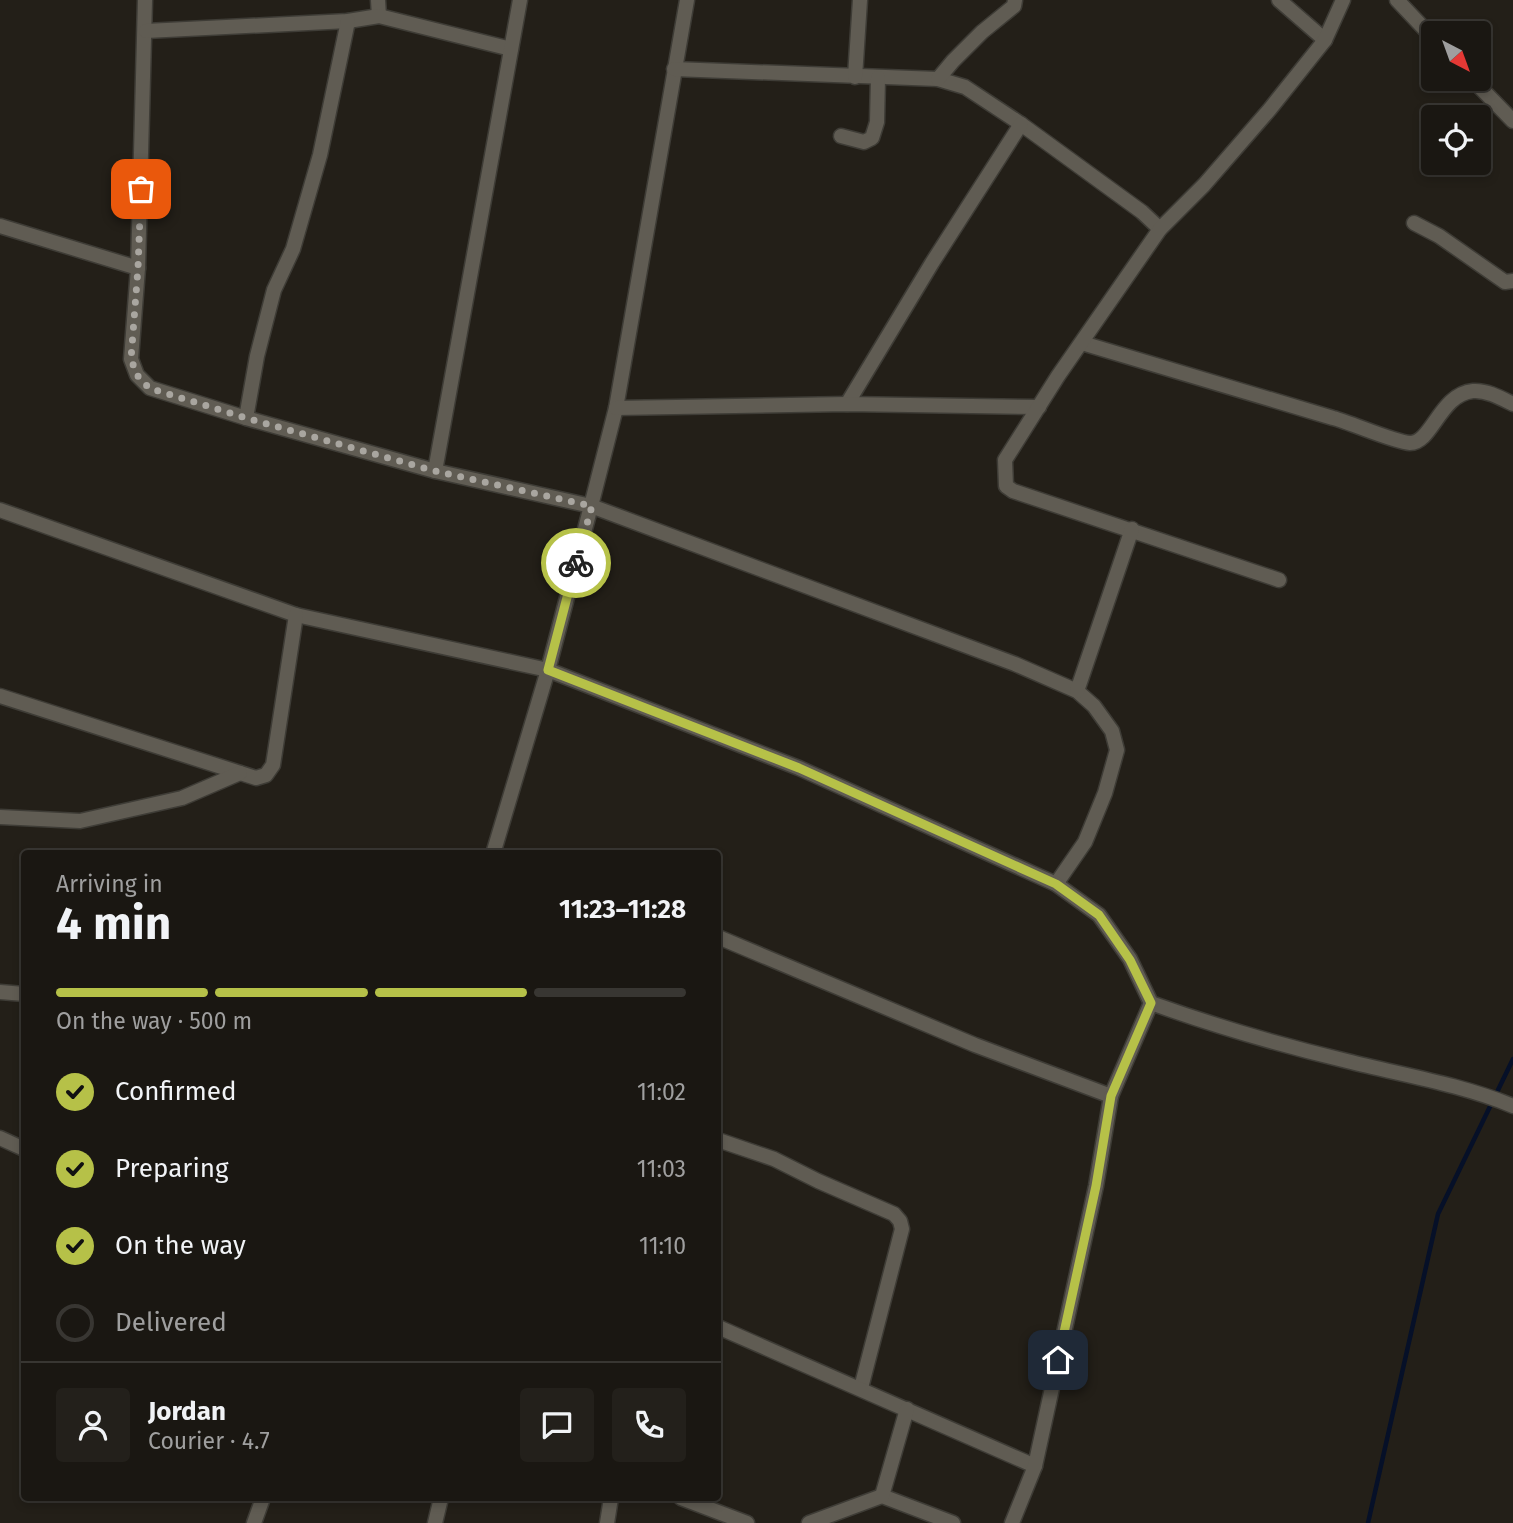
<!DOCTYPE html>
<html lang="en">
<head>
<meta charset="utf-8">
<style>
  body { margin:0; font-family:"Fira Sans",sans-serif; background:#23201b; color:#f1f3f6; height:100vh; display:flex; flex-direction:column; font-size:26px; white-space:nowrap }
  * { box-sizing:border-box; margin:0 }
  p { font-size:23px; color:#9f9f9f }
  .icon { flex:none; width:38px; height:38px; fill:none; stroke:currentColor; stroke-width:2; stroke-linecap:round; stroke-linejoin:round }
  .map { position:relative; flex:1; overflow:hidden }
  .side { position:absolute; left:21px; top:850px; width:700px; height:651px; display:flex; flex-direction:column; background:#1a1712; border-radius:7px; box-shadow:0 4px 10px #0003,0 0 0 2px #383632 }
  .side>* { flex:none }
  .needle { width:46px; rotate:139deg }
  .tools { position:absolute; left:1421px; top:21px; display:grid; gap:14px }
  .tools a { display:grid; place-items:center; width:70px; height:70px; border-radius:7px; background:#1a1712; box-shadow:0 4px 10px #0003,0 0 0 2px #383632; font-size:35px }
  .pin { position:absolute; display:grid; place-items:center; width:60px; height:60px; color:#fff; margin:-30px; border-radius:14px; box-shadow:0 4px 10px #0006 }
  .courier { position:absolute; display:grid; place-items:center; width:70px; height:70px; margin:-35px; border:5px solid #b6c148; border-radius:50%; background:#fff; color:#222; box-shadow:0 2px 9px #0007 }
  .overview em { font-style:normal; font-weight:700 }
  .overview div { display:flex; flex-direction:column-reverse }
  .overview { display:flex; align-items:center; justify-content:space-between; height:119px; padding:0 35px }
  h1 { font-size:46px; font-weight:700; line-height:52px }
  .bar { display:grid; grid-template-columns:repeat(4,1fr); gap:10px 7px; align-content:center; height:84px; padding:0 35px }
  .bar i { height:9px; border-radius:5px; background:#383632 }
  .bar .active { background:#b6c148 }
  .bar p { grid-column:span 4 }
  .line { display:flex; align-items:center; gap:18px; padding:0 35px; border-top:2px solid #383632 }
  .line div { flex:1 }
  .round { display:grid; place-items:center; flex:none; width:74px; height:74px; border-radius:7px; background:#23201b }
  ol { padding:0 35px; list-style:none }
  li { display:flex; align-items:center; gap:21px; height:77px }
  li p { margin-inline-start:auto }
  li .icon { padding:7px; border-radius:50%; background:#b6c148; color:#111; stroke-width:4 }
  li:last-child { color:#9f9f9f }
  li i { width:38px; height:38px; border:4px solid #383632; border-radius:50% }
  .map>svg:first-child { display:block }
</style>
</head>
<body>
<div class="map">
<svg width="1513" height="1523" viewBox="0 0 1513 1523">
  <rect width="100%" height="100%" fill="#231f18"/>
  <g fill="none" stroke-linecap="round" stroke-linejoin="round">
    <!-- stream -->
    <polyline stroke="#061028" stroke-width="4.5" points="1368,1523 1438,1214 1513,1059"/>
    <defs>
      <g id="minor">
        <polyline points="145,0 138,268 131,359 137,375 150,388 246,418 435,471 591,506 548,670 493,854"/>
        <polyline points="378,0 379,16"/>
        <polyline points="687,0 616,408 591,506 1015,664 1077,691 1094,706 1112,731 1117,750 1105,793 1085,842 1056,884"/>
        <polyline points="1279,0 1325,40"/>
        <polyline points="1397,0 1433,38"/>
        <polyline points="146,31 348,21 379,16 511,49"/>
        <polyline points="674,69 938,79 965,87 1021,124 1142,212 1160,229"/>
        <polyline points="855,77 860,0"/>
        <polyline points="938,79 953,61 982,32 1014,6 1015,0"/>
        <polyline points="1472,79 1513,121"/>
        <polyline points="841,136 864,142 872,138 877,122 878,78"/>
        <polyline points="1414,223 1439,236 1505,282 1513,281"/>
        <polyline points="0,226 138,268"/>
        <path d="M1082,343C1166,368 1250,393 1333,418C1352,423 1394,442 1410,443C1432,443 1440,394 1473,391C1487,390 1501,398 1513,404"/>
        <polyline points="847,404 932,263 1021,124"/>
        <polyline points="616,408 847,404 1039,407"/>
        <polyline points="246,418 257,356 274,290 293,249 320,155 348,21"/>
        <polyline points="435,471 520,0"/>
        <path d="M0,510L296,615L548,670L799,768L1056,884L1099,915L1130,959L1151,1003C1215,1026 1280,1045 1347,1061C1402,1075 1460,1084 1513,1106"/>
        <polyline points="1279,580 1013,491 1006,486 1005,460 1058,376 1160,229 1204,185 1270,109 1325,40 1343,0"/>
        <polyline points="1077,691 1132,529"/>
        <polyline points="0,696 256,778 266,775 273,765 296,615"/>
        <polyline points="0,817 80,821 182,798 240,773"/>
        <polyline points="718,937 975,1045 1111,1096"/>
        <polyline points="0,992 24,994"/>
        <polyline points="0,1138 24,1149"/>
        <polyline points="718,1140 774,1159 818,1181 894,1214 900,1221 902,1229 861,1388"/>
        <polyline points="718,1327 1035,1466"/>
        <polyline points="882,1496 953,1523"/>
        <polyline points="681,1498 747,1523"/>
        <polyline points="254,1523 263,1498"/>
        <polyline points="435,1523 441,1498"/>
        <polyline points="607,1523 611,1498"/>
        <polyline points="809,1523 882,1496 907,1409"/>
        <polyline points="1012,1523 1035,1466 1096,1186 1111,1096 1151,1003"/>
      </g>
    </defs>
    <!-- minor casing -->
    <use href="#minor" stroke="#3e3c36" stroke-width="17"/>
    <!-- minor -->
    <use href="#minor" stroke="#605c53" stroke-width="14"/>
  </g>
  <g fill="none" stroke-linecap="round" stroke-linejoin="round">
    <!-- done -->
    <polyline stroke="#a9a6a0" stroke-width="7" stroke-dasharray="0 12.6" points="141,189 138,268 131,359 137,375 149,388 246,418 435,471 592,506 576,563"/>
    <!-- route -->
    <polyline stroke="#b6c148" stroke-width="9" points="576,563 548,670 799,768 1056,884 1099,915 1130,960 1151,1003 1111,1096 1096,1186 1058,1360"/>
  </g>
</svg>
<div class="tools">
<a><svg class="needle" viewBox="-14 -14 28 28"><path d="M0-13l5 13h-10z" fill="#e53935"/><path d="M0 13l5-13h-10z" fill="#9f9f9f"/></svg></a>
<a><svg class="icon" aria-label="locate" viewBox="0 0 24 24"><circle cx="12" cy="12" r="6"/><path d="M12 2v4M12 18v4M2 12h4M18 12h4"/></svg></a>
</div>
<div class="pin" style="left:141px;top:189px;background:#ea580c"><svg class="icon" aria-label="bag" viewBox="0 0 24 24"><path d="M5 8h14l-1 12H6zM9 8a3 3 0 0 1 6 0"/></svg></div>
<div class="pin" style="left:1058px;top:1360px;background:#1f2937"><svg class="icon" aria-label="home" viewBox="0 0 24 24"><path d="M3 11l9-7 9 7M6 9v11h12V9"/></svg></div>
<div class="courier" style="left:576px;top:563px"><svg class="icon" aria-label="bike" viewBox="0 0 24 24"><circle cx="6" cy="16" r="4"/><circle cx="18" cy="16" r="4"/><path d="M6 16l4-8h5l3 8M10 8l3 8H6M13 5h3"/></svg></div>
<section class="side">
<div class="overview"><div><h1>4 min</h1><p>Arriving in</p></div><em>11:23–11:28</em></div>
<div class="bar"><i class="active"></i><i class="active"></i><i class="active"></i><i></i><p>On the way · 500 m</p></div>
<ol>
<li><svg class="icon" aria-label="check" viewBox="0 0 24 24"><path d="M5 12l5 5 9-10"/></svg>Confirmed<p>11:02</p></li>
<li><svg class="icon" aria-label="check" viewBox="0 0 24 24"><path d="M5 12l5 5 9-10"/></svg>Preparing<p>11:03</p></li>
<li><svg class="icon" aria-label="check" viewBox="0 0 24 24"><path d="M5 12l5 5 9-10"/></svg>On the way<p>11:10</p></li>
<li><i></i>Delivered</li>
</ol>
<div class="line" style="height:126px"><a class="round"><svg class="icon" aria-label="person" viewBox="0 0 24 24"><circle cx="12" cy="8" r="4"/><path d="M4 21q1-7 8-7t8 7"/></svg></a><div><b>Jordan</b><p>Courier · 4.7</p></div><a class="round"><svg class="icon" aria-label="chat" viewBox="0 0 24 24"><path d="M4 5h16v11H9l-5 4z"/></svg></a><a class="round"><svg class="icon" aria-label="phone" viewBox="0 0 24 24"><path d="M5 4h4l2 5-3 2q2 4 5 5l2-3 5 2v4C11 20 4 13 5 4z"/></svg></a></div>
</section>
</div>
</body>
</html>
